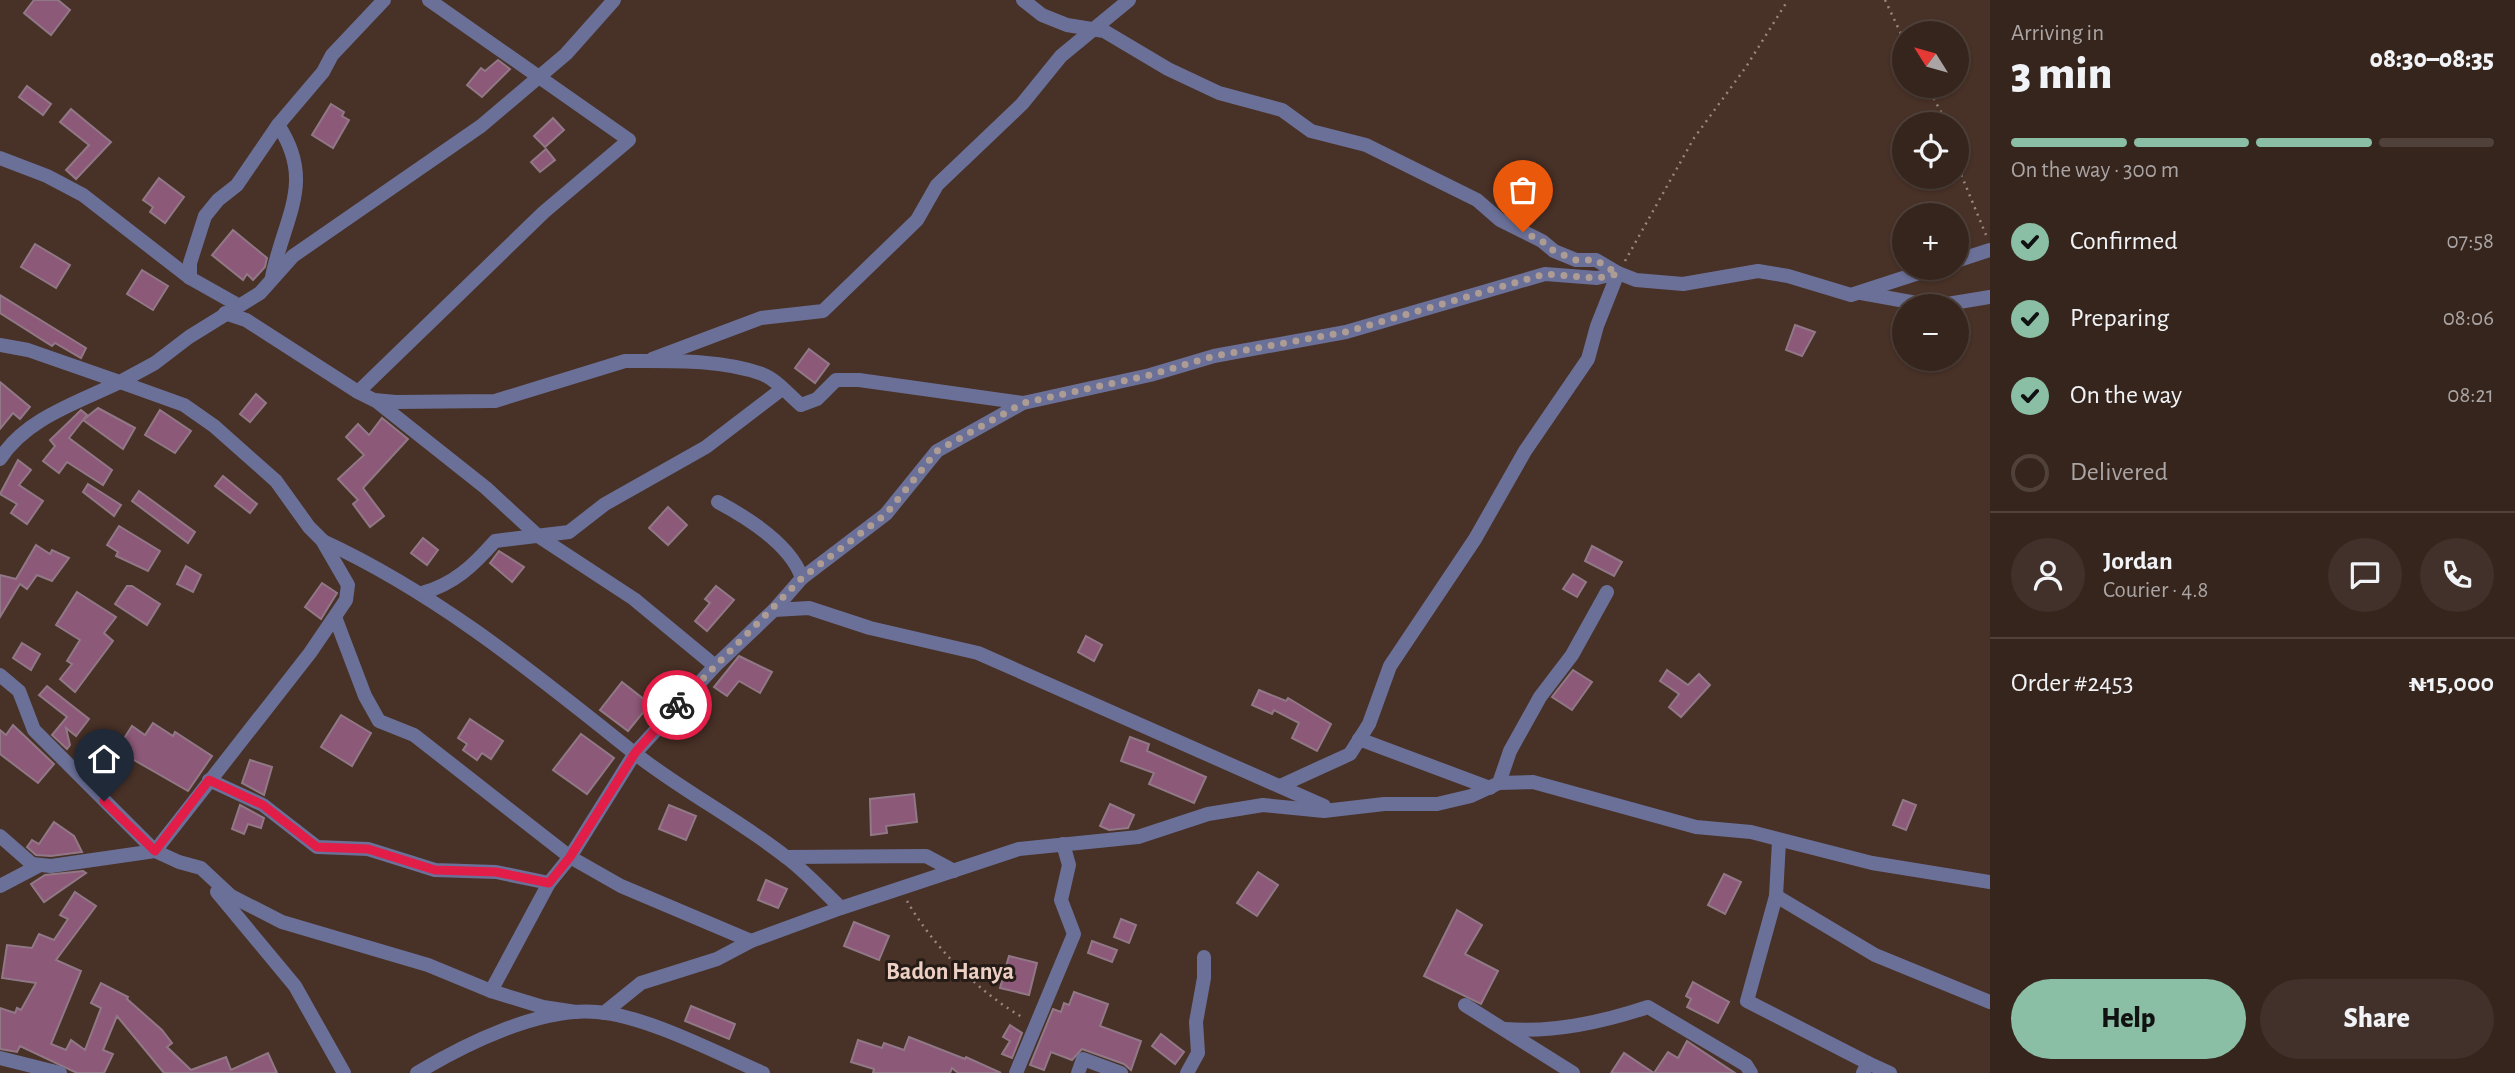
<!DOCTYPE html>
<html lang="en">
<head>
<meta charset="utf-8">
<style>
  body { margin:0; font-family:"Alegreya Sans",sans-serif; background:#41312a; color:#f1f3f6; height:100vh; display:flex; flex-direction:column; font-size:26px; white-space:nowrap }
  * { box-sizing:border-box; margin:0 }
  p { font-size:23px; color:#aaa5a4 }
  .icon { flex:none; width:38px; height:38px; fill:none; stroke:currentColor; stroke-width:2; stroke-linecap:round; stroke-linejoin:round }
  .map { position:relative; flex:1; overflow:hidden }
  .sheet { display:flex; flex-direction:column; background:#36251d; width:525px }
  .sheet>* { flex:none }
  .needle { width:46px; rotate:307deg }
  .buttons { position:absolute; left:1892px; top:21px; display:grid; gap:14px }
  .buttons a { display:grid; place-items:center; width:77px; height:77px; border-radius:50%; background:#36251d; box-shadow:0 2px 5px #0004,0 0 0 2px #50423b; font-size:35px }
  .pin { position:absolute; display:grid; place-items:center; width:60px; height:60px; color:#fff; margin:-72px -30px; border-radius:50% 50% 50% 0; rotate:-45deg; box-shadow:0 0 7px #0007 }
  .pin .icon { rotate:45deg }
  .courier { position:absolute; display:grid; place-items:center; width:70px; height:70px; margin:-35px; border:5px solid #e11d48; border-radius:50%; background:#fff; color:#222; box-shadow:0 2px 9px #0007 }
  .overview em { font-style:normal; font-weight:800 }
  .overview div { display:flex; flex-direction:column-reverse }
  .overview { display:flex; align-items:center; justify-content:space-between; height:119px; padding:0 21px }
  h1 { font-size:46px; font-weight:800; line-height:52px }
  .bar { display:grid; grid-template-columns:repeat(4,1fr); gap:10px 7px; align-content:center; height:84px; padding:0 21px }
  .bar i { height:9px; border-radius:5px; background:#50423b }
  .bar .current { background:#8abfa5 }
  .bar p { grid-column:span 4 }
  .line { display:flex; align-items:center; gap:18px; padding:0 21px; border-top:2px solid #50423b }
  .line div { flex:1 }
  .round { display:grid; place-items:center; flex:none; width:74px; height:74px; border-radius:37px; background:#41312a }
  ol { padding:0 21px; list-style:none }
  li { display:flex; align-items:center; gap:21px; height:77px }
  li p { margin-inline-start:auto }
  li .icon { padding:7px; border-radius:50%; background:#8abfa5; color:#111; stroke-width:4 }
  li:last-child { color:#aaa5a4 }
  li i { width:38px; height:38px; border:4px solid #50423b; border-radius:50% }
  .primary-button { display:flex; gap:14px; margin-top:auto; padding:14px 21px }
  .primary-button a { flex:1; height:80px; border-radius:42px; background:#8abfa5; color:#111; font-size:28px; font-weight:800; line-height:80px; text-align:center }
  .primary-button a+a { background:#41312a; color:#f1f3f6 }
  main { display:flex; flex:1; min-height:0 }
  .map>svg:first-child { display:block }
</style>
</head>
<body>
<main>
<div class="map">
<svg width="1990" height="1073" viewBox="0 0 1990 1073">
  <rect width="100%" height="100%" fill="#483127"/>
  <!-- building -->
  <g fill="#8d5978" stroke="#917886" stroke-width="2">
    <polygon points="34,0 58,0 70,10 51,35 24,13"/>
    <polygon points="498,60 510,69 482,97 467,85 481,68 485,71"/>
    <polygon points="27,86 51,104 43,115 19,97"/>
    <polygon points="331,104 344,112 342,116 349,120 333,148 312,135"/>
    <polygon points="71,109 111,142 76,179 66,170 89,145 60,122"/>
    <polygon points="553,118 564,130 545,147 534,136"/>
    <polygon points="546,149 555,160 540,172 531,162"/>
    <polygon points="159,178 184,197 165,223 150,212 153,207 143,200"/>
    <polygon points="233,230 267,258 265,267 253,280 247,274 243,280 212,255"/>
    <polygon points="35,244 70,265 56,288 21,267"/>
    <polygon points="142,270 168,286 153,310 127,294"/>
    <polygon points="0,295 86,348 81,358 55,343 52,346 0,313"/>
    <polygon points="1795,325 1815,332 1802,356 1786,350"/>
    <polygon points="809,349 829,364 815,383 795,368"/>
    <polygon points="0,382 30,407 20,419 13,413 0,429"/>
    <polygon points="256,394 266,403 250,422 240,414"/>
    <polygon points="98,408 135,428 123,449 83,420"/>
    <polygon points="81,410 87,415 69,438 112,470 103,485 67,462 59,473 43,461 55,446 50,440"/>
    <polygon points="160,410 191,431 175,453 145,435"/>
    <polygon points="382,418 408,439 363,488 384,516 370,527 353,504 358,500 338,479 364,455 346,437 358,424 369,435"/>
    <polygon points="18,460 31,470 19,485 43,501 27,524 11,513 17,504 0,494"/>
    <polygon points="223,476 257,504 250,513 215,486"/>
    <polygon points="88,484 121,505 114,516 83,492"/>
    <polygon points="139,491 195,532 188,543 132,501"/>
    <polygon points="668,507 687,525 668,545 649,528"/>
    <polygon points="119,526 160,551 148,571 116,556 118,552 107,545"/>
    <polygon points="423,538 438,550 427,565 411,553"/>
    <polygon points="36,545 50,554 52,550 69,558 52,581 37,575 27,589 20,584 0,617 0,575 16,579"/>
    <polygon points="1592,546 1622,562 1614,576 1585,561"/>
    <polygon points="499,551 524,567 512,582 490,563"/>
    <polygon points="186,566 201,575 193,592 177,584"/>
    <polygon points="1573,574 1586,582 1577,597 1563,589"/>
    <polygon points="322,583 337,593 321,619 305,607"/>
    <polygon points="127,586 132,586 160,604 147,625 115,604"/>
    <polygon points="716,586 734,600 707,631 695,621 710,603 705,599"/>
    <polygon points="77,592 116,617 104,633 113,641 75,692 60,679 72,664 67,661 80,640 56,625"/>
    <polygon points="1086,636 1102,645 1094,661 1078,652"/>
    <polygon points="22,643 40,654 31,670 13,658"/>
    <polygon points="739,656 772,672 760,693 739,681 727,696 714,687"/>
    <polygon points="1573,670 1592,682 1572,710 1552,697"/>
    <polygon points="1667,670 1688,685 1699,674 1710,685 1681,717 1669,707 1679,694 1660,681"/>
    <polygon points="622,682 650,704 628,731 600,710"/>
    <polygon points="47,686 89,719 76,736 66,728 70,745 67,749 52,735 67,717 39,695"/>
    <polygon points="1259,690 1286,701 1288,698 1331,724 1317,751 1292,738 1299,723 1274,710 1272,714 1252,705"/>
    <polygon points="341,715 371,733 352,766 321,747"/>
    <polygon points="470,719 503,741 491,759 482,753 477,760 463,750 467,744 458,738"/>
    <polygon points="153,723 173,736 175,732 212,756 188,791 127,756 119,767 99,752 108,740 118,748 132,726 145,735"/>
    <polygon points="13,725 54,764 38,783 0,754 0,730 6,735"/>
    <polygon points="581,734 614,758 587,794 553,770"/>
    <polygon points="1130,737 1149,744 1147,751 1206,777 1194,803 1149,784 1154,773 1121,761"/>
    <polygon points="250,760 272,767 264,795 242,783"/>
    <polygon points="914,794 917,822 886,826 887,833 871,835 870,799"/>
    <polygon points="1903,800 1916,805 1906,830 1893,825"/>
    <polygon points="1110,804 1134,815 1128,828 1109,830 1100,826"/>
    <polygon points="240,805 264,818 261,828 248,824 244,834 232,829"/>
    <polygon points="669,805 696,816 686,840 659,829"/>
    <polygon points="54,822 74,836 82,852 51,856 36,855 27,847 32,840 39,844"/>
    <polygon points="83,871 86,873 44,902 31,884 45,875"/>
    <polygon points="1258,872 1278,885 1257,916 1237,903"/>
    <polygon points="1724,874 1741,882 1725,914 1708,905"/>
    <polygon points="766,880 787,889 778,908 758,900"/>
    <polygon points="75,892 96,906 56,960 81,971 51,1044 66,1050 71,1040 85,1050 101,1008 91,1003 101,983 128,997 127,999 162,1030 172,1043 167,1047 191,1070 226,1057 231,1070 268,1053 277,1073 164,1073 117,1016 103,1050 113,1054 104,1073 77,1073 20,1046 17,1052 0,1049 0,1008 15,1013 17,1008 21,1010 36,983 2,978 7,945 32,948 39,934 54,940 68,919 60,915"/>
    <polygon points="1457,910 1482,925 1465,954 1498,971 1481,1004 1424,976"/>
    <polygon points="1121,919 1136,925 1129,943 1114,937"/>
    <polygon points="854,922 889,936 879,960 844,946"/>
    <polygon points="1092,941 1117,950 1112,962 1088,953"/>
    <polygon points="1009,956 1037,963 1029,995 1000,988"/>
    <polygon points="1693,982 1729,1002 1718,1023 1687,1007 1691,999 1686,996"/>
    <polygon points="1074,992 1108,1004 1100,1026 1141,1041 1131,1070 1124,1064 1082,1049 1072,1060 1051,1052 1044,1070 1030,1065 1053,1009 1061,1012 1064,1003 1069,1005"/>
    <polygon points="691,1006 735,1024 729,1039 685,1021"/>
    <polygon points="1010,1025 1022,1033 1012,1058 1002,1054 1010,1041 1003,1037"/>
    <polygon points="1161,1034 1184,1052 1175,1064 1152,1046"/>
    <polygon points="909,1037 965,1059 966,1057 1001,1073 958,1073 952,1068 950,1073 873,1073 874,1069 851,1062 858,1040 882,1048 884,1043 904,1050"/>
    <polygon points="1687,1041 1735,1073 1611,1073 1624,1053 1654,1073 1668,1052 1678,1058"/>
  </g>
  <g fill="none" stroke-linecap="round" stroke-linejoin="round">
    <!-- path -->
    <g stroke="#99867d" stroke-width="2.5" stroke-dasharray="2 5" stroke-linecap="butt">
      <polyline points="1885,0 1904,40"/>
      <polyline points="1927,86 1941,112 1942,124"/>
      <polyline points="1956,162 1986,235"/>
      <polyline points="1625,261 1694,138 1746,67 1788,0"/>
      <path d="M907,901C933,946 977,991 1022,1017"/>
    </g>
    <!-- minor -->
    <g stroke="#6b7098" stroke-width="14">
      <polyline points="1023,0 1042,15 1067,25 1104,31 1168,69 1219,93 1282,110 1311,131 1366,145 1477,200 1500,220 1542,241 1554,251 1576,260 1596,260 1618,273 1597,326 1588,359 1525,451 1475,539 1390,666 1369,724 1350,754 1280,786"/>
      <polyline points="0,158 47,176 83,195 190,278"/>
      <polyline points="1956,261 1990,250"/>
      <path d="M272,277C284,217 316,182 278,125L323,72L332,55L384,0"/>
      <polyline points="1861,293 1933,306"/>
      <polyline points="238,305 190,278 190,263 205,216 218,200 237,185 278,125"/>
      <polyline points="1935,306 1990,297"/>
      <path d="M225,313L246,320L358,392L374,400L396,402L495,401L625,361C668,361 721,359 762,374C776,379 789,395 801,405L817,399L836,380H859L1023,403L1150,375L1214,356L1346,332L1545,274L1597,278L1618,273L1636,280L1683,284L1758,271L1788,276L1851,295L1934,268"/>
      <polyline points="0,345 28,350 120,382 155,363 189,337 260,293 293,256 481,126 566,54 614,0"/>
      <polyline points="652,359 761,318 823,311 917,220 937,185 1022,104 1061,56 1129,0"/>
      <polyline points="358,392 544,212 629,140 429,0"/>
      <polyline points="375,400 486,488 538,536 634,599 715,666"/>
      <path d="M0,459C26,418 79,402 120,382L184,405L214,426L276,481L309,527L322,540L348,585L346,600L310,653L155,851L34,730L19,691L0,675"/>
      <path d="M718,502C748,518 791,545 802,578"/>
      <path d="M323,541C438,594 535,674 633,752C682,791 738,819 786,857C806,872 823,891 841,908"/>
      <path d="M422,593C454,584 473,566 495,541L569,532L605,504L706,447L782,389"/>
      <polyline points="774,610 802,578 886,514 937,451 1023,403"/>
      <polyline points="335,617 365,696 379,721 414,735 570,857 621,886 751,941"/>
      <polyline points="1359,739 1490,788"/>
      <polyline points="209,780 263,805 317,847 368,849 435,870 496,872 549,883"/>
      <polyline points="1499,783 1510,751 1540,697 1572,655 1607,592"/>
      <polyline points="0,836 32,864 51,866 155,851 179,862 201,868 231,896 282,922 428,965 491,991 543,1007 576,1012"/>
      <polyline points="1779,841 1776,896 1747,1001 1868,1063"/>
      <polyline points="786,857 926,856 954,871"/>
      <polyline points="0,886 40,865"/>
      <polyline points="217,892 295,986 344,1073"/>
      <polyline points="1776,896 1875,955 1990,1002"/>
      <polyline points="491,991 549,883 570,857 635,753 715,666 774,610 809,608 870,628 978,653 1324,806"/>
      <polyline points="1465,1005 1573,1073"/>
      <polyline points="604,1013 641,983 717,959 751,941 841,908 1019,849 1138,837 1208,814 1263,805 1324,811 1384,804 1437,804 1471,796 1499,783 1533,782 1696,827 1751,832 1872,863 1990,882"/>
      <path d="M1505,1029C1553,1033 1603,1022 1648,1007L1746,1065L1751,1073"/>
      <polyline points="0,1058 60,1073"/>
      <path d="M417,1073C465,1044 540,1007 597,1012C647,1016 717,1053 763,1073"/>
      <polyline points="1016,1073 1074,934 1061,900 1069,865 1063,844"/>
      <polyline points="1078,1073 1083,1059 1121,1073"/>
      <polyline points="1187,1073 1198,1053 1196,1022 1204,978 1204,957"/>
      <polyline points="1863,1073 1868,1063 1890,1073"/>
    </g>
  </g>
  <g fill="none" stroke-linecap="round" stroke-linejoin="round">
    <!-- done -->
    <polyline stroke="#ad9c94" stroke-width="7" stroke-dasharray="0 12.6" points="677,705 802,578 886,514 937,451 1023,403 1150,375 1214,356 1346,332 1545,274 1597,278 1618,274 1596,260 1576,260 1554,251 1542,241 1523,232"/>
    <!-- route -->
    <polyline stroke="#e11d48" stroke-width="9" points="104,801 155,851 209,780 263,805 317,847 368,849 435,870 496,872 549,883 570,857 635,753 677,705"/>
  </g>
  <g text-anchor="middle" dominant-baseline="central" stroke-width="6" stroke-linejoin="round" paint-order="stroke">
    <!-- quarter labels -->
    <g font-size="24" font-weight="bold" fill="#edcfc3" stroke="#261c17">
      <text x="950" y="972">Badon Hanya</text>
    </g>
  </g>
</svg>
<div class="buttons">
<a><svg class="needle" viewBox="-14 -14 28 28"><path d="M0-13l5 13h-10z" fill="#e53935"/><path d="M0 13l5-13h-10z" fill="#aaa5a4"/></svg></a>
<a><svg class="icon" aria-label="locate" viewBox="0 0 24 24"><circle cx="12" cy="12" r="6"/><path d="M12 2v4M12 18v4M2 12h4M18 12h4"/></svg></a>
<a>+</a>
<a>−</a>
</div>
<div class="pin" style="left:1523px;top:232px;background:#ea580c"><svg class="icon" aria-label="bag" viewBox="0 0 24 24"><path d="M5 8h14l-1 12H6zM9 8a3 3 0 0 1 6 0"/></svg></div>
<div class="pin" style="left:104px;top:801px;background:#1f2937"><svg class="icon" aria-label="home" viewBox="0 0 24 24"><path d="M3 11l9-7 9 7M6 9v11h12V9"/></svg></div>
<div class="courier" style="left:677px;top:705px"><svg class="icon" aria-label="bike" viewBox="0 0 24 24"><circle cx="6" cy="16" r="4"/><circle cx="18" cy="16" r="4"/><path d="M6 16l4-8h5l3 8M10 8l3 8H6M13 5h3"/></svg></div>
</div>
<section class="sheet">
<div class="overview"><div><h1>3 min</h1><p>Arriving in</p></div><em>08:30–08:35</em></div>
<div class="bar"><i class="current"></i><i class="current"></i><i class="current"></i><i></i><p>On the way · 300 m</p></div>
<ol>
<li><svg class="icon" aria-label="check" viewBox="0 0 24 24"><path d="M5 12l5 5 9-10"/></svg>Confirmed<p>07:58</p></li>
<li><svg class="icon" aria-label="check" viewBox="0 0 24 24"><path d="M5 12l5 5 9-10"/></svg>Preparing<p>08:06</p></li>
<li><svg class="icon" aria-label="check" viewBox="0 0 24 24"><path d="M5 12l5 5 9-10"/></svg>On the way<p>08:21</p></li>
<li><i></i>Delivered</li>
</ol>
<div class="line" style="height:126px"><a class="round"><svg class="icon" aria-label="person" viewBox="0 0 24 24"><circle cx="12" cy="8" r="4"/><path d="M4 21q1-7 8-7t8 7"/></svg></a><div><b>Jordan</b><p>Courier · 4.8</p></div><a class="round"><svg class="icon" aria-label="chat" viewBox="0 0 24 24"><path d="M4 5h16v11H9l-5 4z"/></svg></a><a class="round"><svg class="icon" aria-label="phone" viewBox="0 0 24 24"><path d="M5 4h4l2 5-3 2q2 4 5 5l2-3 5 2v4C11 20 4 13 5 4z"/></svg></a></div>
<div class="line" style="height:91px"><div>Order #2453</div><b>₦15,000</b></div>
<div class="primary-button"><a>Help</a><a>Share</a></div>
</section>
</main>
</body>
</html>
